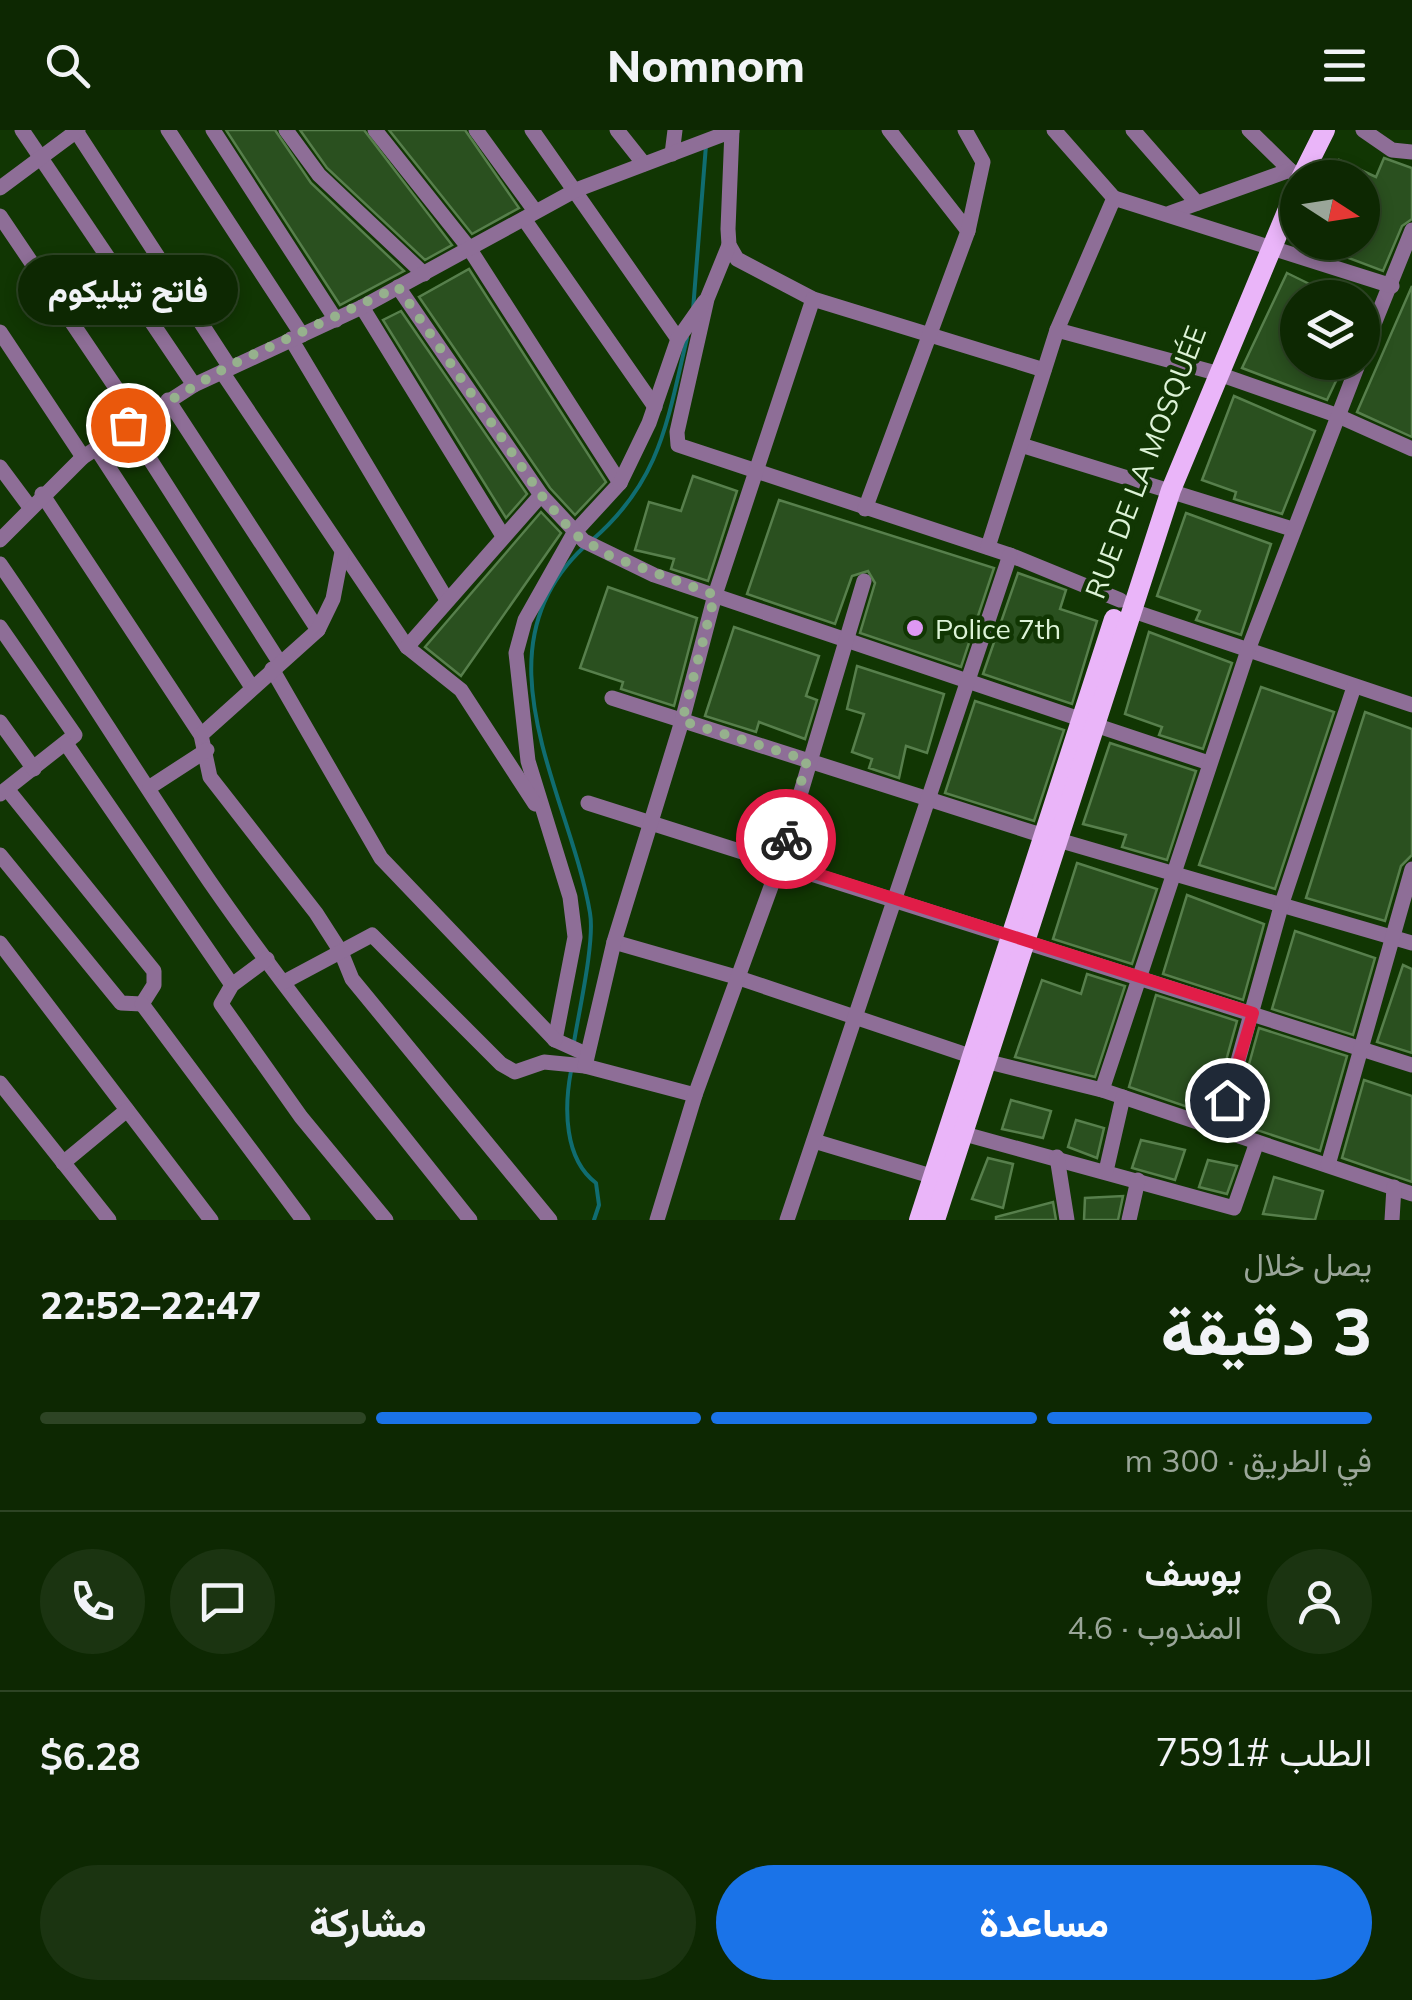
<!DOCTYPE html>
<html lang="ar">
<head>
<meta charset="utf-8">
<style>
  body { margin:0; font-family:Mulish,Vazirmatn,sans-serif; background:#1b3411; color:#f1f3f6; direction:rtl; height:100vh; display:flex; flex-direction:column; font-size:38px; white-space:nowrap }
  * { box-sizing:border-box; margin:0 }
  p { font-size:32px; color:#9aa699 }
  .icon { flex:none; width:55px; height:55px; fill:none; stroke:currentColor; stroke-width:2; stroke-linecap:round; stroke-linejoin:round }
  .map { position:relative; height:1090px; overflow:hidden; direction:ltr }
  .sheet { display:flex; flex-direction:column; background:#0d2802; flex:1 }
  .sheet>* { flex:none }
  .needle { width:65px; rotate:102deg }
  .tools { position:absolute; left:1280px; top:30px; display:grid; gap:20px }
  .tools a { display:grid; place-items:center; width:100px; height:100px; border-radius:50%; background:#0d2802; box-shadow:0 5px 15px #0003,0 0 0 2px #2d4424; font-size:50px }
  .pin { position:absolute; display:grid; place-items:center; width:85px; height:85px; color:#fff; margin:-42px; border:5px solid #fff; border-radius:50%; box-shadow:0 2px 10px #0007 }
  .courier { position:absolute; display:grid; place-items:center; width:100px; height:100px; margin:-50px; border:8px solid #e11d48; border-radius:50%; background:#fff; color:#222; box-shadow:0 2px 12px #0007 }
  .bubble { position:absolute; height:70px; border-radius:35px; background:#0d2802; box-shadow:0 5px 15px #0003,0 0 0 2px #2d4424; font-size:32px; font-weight:800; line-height:70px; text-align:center; direction:rtl }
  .overview em { font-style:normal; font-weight:800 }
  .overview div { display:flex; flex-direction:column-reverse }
  .overview { display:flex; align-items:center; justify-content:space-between; height:170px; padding:0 40px }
  h1 { font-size:65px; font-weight:800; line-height:75px }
  .bar { display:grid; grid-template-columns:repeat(4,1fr); gap:15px 10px; align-content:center; height:120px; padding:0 40px }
  .bar i { height:12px; border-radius:8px; background:#2d4424 }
  .bar .selected { background:#1a73e8 }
  .bar p { grid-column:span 4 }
  .line { display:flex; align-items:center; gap:25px; padding:0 40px; border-top:2px solid #2d4424 }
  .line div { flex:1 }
  .round { display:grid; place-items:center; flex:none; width:105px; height:105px; border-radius:52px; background:#1b3411 }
  .button { display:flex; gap:20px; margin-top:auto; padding:20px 40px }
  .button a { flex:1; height:115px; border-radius:60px; background:#1a73e8; color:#fff; font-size:40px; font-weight:800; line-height:115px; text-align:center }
  .button a+a { background:#1b3411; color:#f1f3f6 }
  header { display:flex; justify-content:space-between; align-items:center; height:130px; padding:0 40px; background:#0d2802; font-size:45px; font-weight:800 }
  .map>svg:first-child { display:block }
</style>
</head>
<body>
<header><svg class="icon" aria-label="menu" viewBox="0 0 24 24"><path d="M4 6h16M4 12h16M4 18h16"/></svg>Nomnom<svg class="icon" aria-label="search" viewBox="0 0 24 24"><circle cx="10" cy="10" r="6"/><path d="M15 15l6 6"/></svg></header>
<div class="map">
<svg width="1412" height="1090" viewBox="0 0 1412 1090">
  <rect width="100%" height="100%" fill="#113603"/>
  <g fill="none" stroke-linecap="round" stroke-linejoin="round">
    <!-- stream -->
    <g stroke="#106d71" stroke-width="4">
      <polyline points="693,180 706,15"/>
      <path d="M591,411C660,352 667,293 687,208"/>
      <path d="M574,912C579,881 595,811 590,783C570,664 472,521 584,417"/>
      <path d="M571,941C564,978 564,1029 596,1053L599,1075L594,1090"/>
    </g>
  </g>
  <!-- building -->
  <g fill="#2a501f" stroke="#577f4c" stroke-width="2.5">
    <polygon points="226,0 275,0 311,53 404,141 340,175"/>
    <polygon points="300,0 364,0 452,115 425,130 327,38"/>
    <polygon points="389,0 465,0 519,78 472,104"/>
    <polygon points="1384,28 1412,38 1412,89 1402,96 1383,141 1309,113 1362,112 1362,48 1330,48 1339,30 1376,47"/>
    <polygon points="469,139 606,352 575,385 550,358 419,167"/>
    <polygon points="1287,143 1338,168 1298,168 1298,232 1345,232 1327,270 1242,238"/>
    <polygon points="1412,156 1412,307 1357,282"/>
    <polygon points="401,181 527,364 506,388 383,190"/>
    <polygon points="1234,266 1315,301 1282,384 1234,369 1236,362 1202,350"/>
    <polygon points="693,346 737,361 708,451 671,439 674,429 635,420 649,372 681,381"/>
    <polygon points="779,370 994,438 961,537 860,503 875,453 868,441 852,446 835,494 747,464"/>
    <polygon points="541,382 561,403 461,546 425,517"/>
    <polygon points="1186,383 1271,414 1241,505 1196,490 1200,481 1157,466"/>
    <polygon points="1018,443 1066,460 1060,479 1097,491 1072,574 983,544"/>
    <polygon points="608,457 697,488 674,576 621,559 623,552 580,538"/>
    <polygon points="734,497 819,526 806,566 817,570 805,609 759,592 756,602 705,586"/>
    <polygon points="1149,502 1232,533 1203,619 1159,605 1162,597 1125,584"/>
    <polygon points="857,536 944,564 927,623 906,616 899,648 869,638 872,629 852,622 864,584 847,579"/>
    <polygon points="1261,557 1334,582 1275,759 1199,735"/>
    <polygon points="975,571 1064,600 1034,691 945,663"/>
    <polygon points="1365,582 1412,599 1412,725 1401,736 1385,791 1306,768"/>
    <polygon points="1110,613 1196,641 1167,730 1122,717 1126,705 1083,694"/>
    <polygon points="1077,733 1157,759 1132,834 1053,809"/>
    <polygon points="1187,765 1264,794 1243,870 1163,844"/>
    <polygon points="1295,801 1375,828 1353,905 1272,879"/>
    <polygon points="1403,835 1412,839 1412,923 1377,912"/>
    <polygon points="1087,844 1125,856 1095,947 1015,927 1042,850 1081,864"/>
    <polygon points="1156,865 1237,891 1211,985 1129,957"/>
    <polygon points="1259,898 1347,926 1320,1021 1233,992"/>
    <polygon points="1364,950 1412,966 1412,1052 1342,1028"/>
    <polygon points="1011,970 1051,981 1043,1008 1002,999"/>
    <polygon points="1076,990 1104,998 1097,1028 1068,1017"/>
    <polygon points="1141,1010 1185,1020 1175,1050 1132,1038"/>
    <polygon points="988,1028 1013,1034 1003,1078 972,1069"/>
    <polygon points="1208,1030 1237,1036 1227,1064 1199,1057"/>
    <polygon points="1274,1047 1323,1061 1315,1090 1263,1084"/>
    <polygon points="1123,1066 1118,1090 1084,1090 1085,1068"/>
    <polygon points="1053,1072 1056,1090 996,1090 996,1087"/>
  </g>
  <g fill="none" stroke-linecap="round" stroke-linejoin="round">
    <!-- minor -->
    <g stroke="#8e6e97" stroke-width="15">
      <polyline points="22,0 194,255"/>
      <polyline points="168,0 302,205"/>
      <polyline points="213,0 336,190"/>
      <polyline points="286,0 319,45 424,144"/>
      <polyline points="375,0 469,118 620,353 574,403 525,490 516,523 528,631 570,767 575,807 555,910 586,924"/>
      <polyline points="476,0 535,81"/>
      <polyline points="532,0 678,209"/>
      <polyline points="617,0 644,34"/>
      <polyline points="732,0 728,99 729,115 737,129 813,169 1044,240"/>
      <polyline points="889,0 968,101"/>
      <polyline points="1054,0 1114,68"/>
      <polyline points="1133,0 1197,73"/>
      <polyline points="1249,0 1295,45"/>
      <polyline points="1363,0 1392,20 1412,22"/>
      <polyline points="76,1 229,236"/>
      <polyline points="672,24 675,0"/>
      <polyline points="0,58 78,0"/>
      <polyline points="1170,83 1290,40"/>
      <polyline points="0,86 137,289"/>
      <polyline points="524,89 655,277"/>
      <polyline points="729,115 707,169 677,302 678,315 1010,425 1120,470"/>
      <polyline points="398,157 541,365 584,411 654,445 1080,589"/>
      <polyline points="362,177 503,406"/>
      <polyline points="1057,200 1216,243 1336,285 1412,319"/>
      <polyline points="0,202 83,327"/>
      <polyline points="291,209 447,470"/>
      <polyline points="1362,224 1412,100"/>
      <polyline points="222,242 407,517 461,560 535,674"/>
      <polyline points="168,270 318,500"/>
      <polyline points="128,295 280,533"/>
      <polyline points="1021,315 1292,399"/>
      <polyline points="96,318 251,556"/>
      <polyline points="0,337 29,376"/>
      <polyline points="620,353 649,293 678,209 704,172"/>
      <polyline points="42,364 201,605 210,647 316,783 341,822 352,849 550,1090"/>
      <polyline points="865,379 968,101 983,32 965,0"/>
      <polyline points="0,410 83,327 194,255 362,177 576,60 732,1"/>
      <polyline points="988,417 1057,200 1114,68 1392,156"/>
      <path d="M0,434C72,538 138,647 210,752C291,869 382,979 470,1090"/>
      <polyline points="1130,480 1412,575"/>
      <polyline points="0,497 75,605 0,664"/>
      <polyline points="407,517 541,365"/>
      <polyline points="272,539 381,728 555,910"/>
      <polyline points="612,568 1041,705 1412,813"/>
      <polyline points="0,592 34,639"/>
      <polyline points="1095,595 1209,633"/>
      <polyline points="201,605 318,500 333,469 342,422"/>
      <polyline points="67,615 232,855"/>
      <polyline points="150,657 207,620"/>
      <polyline points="588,673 1412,935"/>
      <polyline points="0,725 121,873 142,874 154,855 154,841 7,659"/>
      <polyline points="614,812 736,847 985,931 1102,960 1412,1064"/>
      <polyline points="0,813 211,1090"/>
      <polyline points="267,829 232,855 221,874 301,987 386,1090"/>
      <polyline points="284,852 372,805 501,934 515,942 544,932 585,936 695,965"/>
      <polyline points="142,874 303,1090"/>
      <polyline points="585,936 614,812 682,591 715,465 813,169"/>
      <polyline points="0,953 109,1090"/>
      <polyline points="1102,960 1248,520 1359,232"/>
      <polyline points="1219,999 1282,773 1354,557"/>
      <polyline points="961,1003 1234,1078 1257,1012"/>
      <polyline points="814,1011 931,1046"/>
      <polyline points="1057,1027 1067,1090"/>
      <polyline points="63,1033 127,980"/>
      <polyline points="1328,1035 1412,739"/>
      <polyline points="1106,1041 1123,967"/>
      <polyline points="657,1090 695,965 780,732 864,451"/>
      <polyline points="787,1090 1010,425"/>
      <polyline points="1129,1090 1138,1050"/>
      <polyline points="1392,1090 1394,1057"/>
    </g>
    <!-- major -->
    <g stroke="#eab5f9" stroke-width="20">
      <polyline points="1301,48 1325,0"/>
      <polyline points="919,1090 1114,489"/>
      <polyline points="935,1090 1171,360 1298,55"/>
    </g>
  </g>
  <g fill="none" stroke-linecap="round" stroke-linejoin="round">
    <!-- done -->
    <polyline stroke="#96b18d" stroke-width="10" stroke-dasharray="0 18" points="128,295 229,236 398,157 541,365 574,404 610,426 715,465 682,591 807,630 786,709"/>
    <!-- route -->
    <polyline stroke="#e11d48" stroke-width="12" points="786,709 780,732 1253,883 1227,970"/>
  </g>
  <!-- markers -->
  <circle fill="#de98f2" stroke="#113603" stroke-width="4" cx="915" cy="498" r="10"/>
  <g text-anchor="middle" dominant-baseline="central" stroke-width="9" stroke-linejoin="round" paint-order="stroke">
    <!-- street labels -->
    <g font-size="28" fill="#ddf3d7" stroke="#113603">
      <text transform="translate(1145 332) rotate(-69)">RUE DE LA MOSQUÉE</text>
    </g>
    <!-- poi labels -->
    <g font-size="28" fill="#ddf3d7" stroke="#113603" text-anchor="start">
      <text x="935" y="498">Police 7th</text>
    </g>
  </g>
</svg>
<div class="tools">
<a><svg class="needle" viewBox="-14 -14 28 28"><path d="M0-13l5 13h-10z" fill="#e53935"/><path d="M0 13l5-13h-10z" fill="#9aa699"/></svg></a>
<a><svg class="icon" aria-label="layers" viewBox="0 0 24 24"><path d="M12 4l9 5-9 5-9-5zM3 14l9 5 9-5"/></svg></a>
</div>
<div class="pin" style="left:128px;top:295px;background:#ea580c"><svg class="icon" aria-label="bag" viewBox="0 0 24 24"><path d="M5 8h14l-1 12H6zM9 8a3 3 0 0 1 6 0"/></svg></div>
<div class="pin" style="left:1227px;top:970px;background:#1f2937"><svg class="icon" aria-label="home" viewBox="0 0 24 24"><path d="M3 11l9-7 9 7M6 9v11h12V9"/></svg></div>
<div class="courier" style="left:786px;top:709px"><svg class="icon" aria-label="bike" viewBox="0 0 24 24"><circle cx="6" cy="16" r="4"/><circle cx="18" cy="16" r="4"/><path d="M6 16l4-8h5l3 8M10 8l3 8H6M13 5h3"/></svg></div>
<div class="bubble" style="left:18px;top:125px;width:220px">فاتح تيليكوم</div>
</div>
<section class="sheet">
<div class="overview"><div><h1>3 دقيقة</h1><p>يصل خلال</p></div><em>22:47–22:52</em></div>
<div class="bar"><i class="selected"></i><i class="selected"></i><i class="selected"></i><i></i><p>في الطريق · 300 m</p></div>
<div class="line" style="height:180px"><a class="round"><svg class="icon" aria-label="person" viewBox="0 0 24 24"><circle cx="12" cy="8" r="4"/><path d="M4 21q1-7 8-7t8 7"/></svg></a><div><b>يوسف</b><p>المندوب · 4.6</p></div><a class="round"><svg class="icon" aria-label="chat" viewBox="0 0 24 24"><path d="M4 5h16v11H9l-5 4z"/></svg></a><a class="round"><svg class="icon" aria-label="phone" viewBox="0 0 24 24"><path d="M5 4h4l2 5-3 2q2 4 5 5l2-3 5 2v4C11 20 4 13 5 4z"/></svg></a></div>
<div class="line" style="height:130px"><div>الطلب #7591</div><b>$6.28</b></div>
<div class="button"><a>مساعدة</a><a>مشاركة</a></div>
</section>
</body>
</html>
